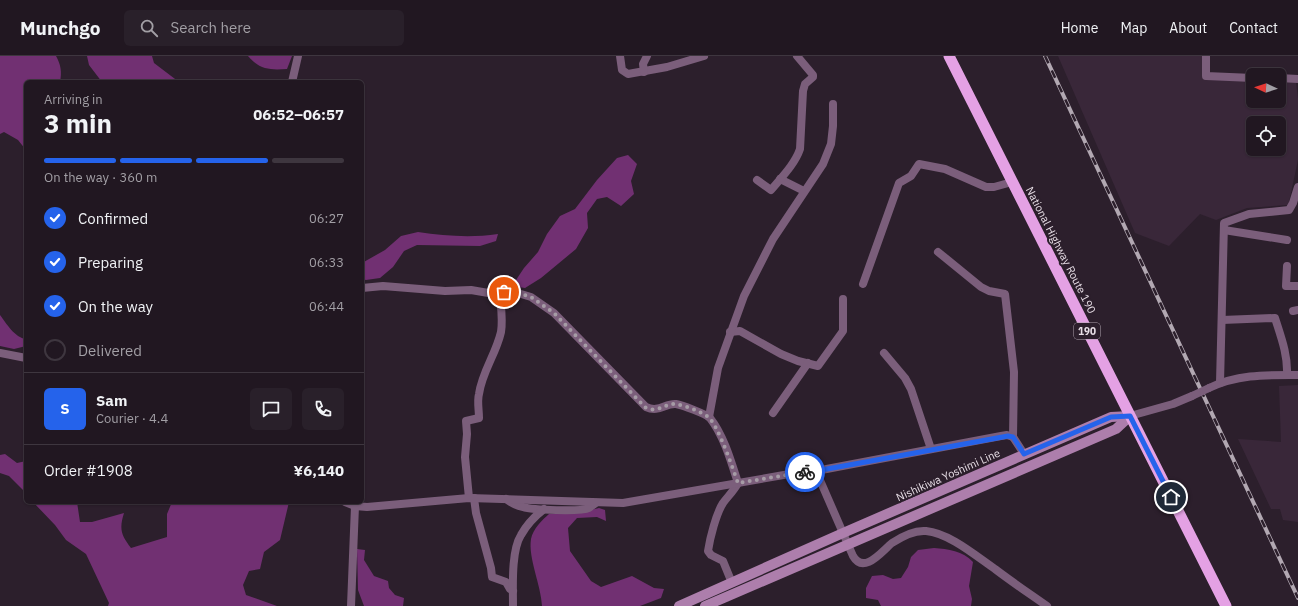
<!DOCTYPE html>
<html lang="en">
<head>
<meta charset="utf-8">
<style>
  body { margin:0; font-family:"IBM Plex Sans",sans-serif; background:#29202a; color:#f1f3f6; height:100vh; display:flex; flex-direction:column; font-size:15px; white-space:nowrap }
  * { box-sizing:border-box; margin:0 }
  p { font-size:13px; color:#a29fa5 }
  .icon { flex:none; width:22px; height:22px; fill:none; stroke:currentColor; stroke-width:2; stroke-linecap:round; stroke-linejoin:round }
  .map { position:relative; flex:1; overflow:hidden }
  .side { position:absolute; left:24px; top:24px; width:340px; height:424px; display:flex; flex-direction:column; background:#211721; border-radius:6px; box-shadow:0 1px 3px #0004,0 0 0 1px #3e363f }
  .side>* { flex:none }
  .needle { width:26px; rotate:274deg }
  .buttons { position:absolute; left:1246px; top:12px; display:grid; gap:8px }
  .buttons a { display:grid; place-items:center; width:40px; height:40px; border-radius:6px; background:#211721; box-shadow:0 1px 3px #0004,0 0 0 1px #3e363f; font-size:20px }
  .pin { position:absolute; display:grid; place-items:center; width:34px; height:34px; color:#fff; margin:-17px; border:2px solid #fff; border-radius:50%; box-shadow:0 1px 4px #0007 }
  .courier { position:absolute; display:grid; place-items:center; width:40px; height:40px; margin:-20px; border:3px solid #2563eb; border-radius:50%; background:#fff; color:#222; box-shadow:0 1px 5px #0007 }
  .headline em { font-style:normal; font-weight:700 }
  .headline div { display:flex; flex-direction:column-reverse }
  .headline { display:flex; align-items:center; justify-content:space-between; height:68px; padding:0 20px }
  h1 { font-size:26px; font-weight:700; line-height:30px }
  .bar { display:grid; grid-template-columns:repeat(4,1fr); gap:6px 4px; align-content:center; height:48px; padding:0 20px }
  .bar i { height:5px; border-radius:3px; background:#3e363f }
  .bar .on { background:#2563eb }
  .bar p { grid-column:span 4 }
  .line { display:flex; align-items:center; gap:10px; padding:0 20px; border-top:1px solid #3e363f }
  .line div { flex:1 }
  .round { display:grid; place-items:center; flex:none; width:42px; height:42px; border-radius:6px; background:#29202a }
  ol { padding:0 20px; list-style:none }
  li { display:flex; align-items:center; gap:12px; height:44px }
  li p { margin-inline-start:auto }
  li .icon { padding:4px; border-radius:50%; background:#2563eb; color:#fff; stroke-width:4 }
  li:last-child { color:#a29fa5 }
  li i { width:22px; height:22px; border:2px solid #3e363f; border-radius:50% }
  header { display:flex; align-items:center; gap:24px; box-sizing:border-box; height:56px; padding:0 20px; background:#211721; border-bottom:1px solid #3e363f }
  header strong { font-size:19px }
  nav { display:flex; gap:22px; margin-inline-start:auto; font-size:14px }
  .search { width:280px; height:36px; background:#29202a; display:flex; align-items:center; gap:10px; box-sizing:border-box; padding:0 14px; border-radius:6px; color:#a29fa5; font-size:15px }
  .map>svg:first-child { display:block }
</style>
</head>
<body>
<header>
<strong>Munchgo</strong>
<div class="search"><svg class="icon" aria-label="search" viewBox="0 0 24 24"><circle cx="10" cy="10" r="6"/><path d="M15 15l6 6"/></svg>Search here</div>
<nav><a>Home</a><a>Map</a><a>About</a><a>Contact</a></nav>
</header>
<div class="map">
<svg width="1298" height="550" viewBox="0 0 1298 550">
  <rect width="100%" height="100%" fill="#2c1f2c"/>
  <!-- built -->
  <g fill="#392739" fill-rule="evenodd">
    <path d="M1058,0H1204V18L1253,25V45H1279V26H1296L1298,42V104L1289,146L1287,149L1247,152L1216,164L1200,158L1169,190L1135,177ZM1253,67H1279V93H1253Z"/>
    <polygon points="1298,329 1298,466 1283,464 1280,453 1271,453 1238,383 1281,386 1279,330"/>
  </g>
  <!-- forest -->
  <g fill="#713072">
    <path d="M0,0H56C61,9 62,16 60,26H26V94L18,84L4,76L0,78Z"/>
    <polygon points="87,0 152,0 154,7 179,26 102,26 89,9"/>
    <path d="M248,0H292L287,13C270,14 260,14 248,0Z"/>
    <polygon points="628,99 637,108 631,125 634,138 621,150 607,141 597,143 587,157 588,172 576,193 541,222 525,232 512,230 524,212 538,196 547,178 560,160 575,153 597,124 617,102"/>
    <path d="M418,176C445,180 471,182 498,178L496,185L480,190L417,189L404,195L393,211L380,222L366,224L362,223V207L385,194L401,180Z"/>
    <path d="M0,259C6,267 15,282 26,283V290L14,293L0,290Z"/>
    <polygon points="5,398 17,407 26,405 26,437 9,420 0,417 0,399"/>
    <path d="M33,446H77L80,466H92L124,457C119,473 121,479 131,492L167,481V458L172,446H289L280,484L264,496L260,513L249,515L243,529L246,539L277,550H108L109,547L86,498L66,484L55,469Z"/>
    <path d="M599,452L605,454L606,465L597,461L577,462L568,472L570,495L591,525L601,531L632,520L654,532L664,533L661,542L640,550H542C541,529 528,502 531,483C533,473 542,464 549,458L578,457Z"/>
    <path d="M934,492C948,493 963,495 973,506L969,530L972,543L971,550H881L878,544L866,542V532L872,520L883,519L893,523L901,522L908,511L911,501L918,494Z"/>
    <polygon points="357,493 365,494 364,504 374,520 388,525 389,532 395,539 404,542 403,550 364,550 358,534"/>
  </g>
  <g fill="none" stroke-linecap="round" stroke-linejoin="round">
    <!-- minor -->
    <g stroke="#7b5e7b" stroke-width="8">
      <polyline points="620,0 622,14 628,18 667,11 704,0"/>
      <polyline points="1206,0 1206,20 1253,22"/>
      <polyline points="644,16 643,8 647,0"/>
      <polyline points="1279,22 1298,23"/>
      <polyline points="292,26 298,0"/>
      <polyline points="780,123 804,135"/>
      <path d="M757,124L771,134C781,122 795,108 800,93L803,35L805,28L813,21V19L797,0"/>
      <polyline points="1224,174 1287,184"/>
      <polyline points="938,196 981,231 989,235 1005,238 1014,316 1013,381 1024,398"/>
      <polyline points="1287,210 1286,230 1298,230"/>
      <polyline points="863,228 899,127 911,120 919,108 945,113 986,131 994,131 1012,126"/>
      <path d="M362,232L383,230L445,235L471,234L500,239L504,236L521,238L531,241L554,257L646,351C659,357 665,347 676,348C682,349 706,358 710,362C724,380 731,405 738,427C733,436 728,440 723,447C716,458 710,482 708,495L711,499L723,505L732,527"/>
      <polyline points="1293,255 1298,254"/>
      <path d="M1222,264L1275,262C1281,281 1288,299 1287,319"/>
      <polyline points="730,276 740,275 781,298 798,305 818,310 843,275 843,243"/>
      <polyline points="0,297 26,302"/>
      <polyline points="884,297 905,322 911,333 931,393"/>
      <polyline points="1220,327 1224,167 1249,158 1289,154 1293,147 1298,131"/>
      <path d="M1209,332C1238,318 1267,319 1298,319"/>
      <polyline points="773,357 808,307"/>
      <polyline points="1130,360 1173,348 1192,340"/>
      <polyline points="709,361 718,312 744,240 773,183 823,108 831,88 833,70 833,48"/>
      <path d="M816,415L853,500C864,519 882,495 892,487C901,481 915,474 926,475C949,477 976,500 995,513C1012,526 1030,538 1047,550"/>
      <path d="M469,442L465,401L467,378L466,365L479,362C479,354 477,345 479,338C482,316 496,298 501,276C503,265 501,251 500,239"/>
      <polyline points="474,442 476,457 491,512 492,521 506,526 510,533 513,535"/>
      <path d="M506,443C511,447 517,450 523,451C532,454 581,456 589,452C591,451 594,448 596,447"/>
      <polyline points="345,446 355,450 367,451 469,442 623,447 801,416 816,415 1001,380 1007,379 1013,381"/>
      <polyline points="351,550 355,450"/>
      <path d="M513,550C513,531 511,495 521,479C527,468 535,460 544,453"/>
    </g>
    <!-- secondary -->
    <g stroke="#ad7eac" stroke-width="10">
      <polyline points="679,550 843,477 1111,361 1130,360"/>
      <polyline points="705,550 1116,373 1130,360"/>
    </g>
    <!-- trunk -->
    <polyline stroke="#e4a1e4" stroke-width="11" points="949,0 1226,550"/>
    <defs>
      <polyline id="rail" points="1045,0 1298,542"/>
    </defs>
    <!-- rail casing -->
    <use href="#rail" stroke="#b2a8b2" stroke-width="4"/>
    <!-- rail -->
    <use href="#rail" stroke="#2c1f2c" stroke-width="2.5" stroke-dasharray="8" stroke-linecap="butt"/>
    <!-- minor-bridge -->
    <polyline stroke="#7b5e7b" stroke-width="8" points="1192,340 1209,332"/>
  </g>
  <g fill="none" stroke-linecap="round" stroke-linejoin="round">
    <!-- done -->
    <path stroke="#a69ca6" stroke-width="4" stroke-dasharray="0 7.2" d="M504,236L521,238L531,241L554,257L646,352C659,357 665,347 676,348C686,350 699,355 707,360C718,367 733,414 738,427L805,416"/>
    <!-- route -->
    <polyline stroke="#2563eb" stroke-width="5" points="805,416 816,415 1008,380 1013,381 1024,398 1111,361 1130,360 1171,441"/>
  </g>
  <g text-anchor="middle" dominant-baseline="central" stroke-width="4" stroke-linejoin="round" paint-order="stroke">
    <!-- shield labels -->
    <rect fill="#2c1f2c" stroke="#b0a5af" stroke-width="1" x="1074" y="267" width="26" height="16" rx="3"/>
    <g font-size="10" font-weight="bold" fill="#e8dfe7">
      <text x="1087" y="275">190</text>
    </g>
    <!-- street labels -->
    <g font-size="11" fill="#e8dfe7" stroke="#2c1f2c">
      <text transform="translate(1061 194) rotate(63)">National Highway Route 190</text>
      <text transform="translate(948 419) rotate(-24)">Nishikiwa Yoshimi Line</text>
    </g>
  </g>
</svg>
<div class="buttons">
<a><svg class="needle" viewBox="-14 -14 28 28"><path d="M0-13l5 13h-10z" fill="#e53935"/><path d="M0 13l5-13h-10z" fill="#a29fa5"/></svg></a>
<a><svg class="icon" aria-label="locate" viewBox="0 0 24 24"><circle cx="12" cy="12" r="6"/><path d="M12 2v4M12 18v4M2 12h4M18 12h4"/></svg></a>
</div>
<div class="pin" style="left:504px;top:236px;background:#ea580c"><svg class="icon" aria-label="bag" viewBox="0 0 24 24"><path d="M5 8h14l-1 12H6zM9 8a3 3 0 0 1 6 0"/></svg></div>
<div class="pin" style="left:1171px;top:441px;background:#1f2937"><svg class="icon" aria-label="home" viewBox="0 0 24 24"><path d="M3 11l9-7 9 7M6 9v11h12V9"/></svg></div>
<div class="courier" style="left:805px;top:416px"><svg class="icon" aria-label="bike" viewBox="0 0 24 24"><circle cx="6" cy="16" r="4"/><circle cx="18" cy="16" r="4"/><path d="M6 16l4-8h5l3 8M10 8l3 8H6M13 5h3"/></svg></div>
<section class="side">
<div class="headline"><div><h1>3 min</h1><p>Arriving in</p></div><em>06:52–06:57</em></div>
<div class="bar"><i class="on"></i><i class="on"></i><i class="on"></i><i></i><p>On the way · 360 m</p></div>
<ol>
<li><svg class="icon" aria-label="check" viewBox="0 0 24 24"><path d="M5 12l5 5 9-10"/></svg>Confirmed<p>06:27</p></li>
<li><svg class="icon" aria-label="check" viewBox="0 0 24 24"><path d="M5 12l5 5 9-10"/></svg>Preparing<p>06:33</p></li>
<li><svg class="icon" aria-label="check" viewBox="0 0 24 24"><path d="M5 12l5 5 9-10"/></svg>On the way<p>06:44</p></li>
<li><i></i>Delivered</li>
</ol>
<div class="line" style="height:72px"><b class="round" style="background:#2563eb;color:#fff">S</b><div><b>Sam</b><p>Courier · 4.4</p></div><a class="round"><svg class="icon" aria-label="chat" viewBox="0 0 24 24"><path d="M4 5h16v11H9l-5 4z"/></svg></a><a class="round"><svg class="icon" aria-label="phone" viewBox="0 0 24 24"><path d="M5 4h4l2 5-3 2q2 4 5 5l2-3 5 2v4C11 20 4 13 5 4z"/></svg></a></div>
<div class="line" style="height:52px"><div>Order #1908</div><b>¥6,140</b></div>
</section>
</div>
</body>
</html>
